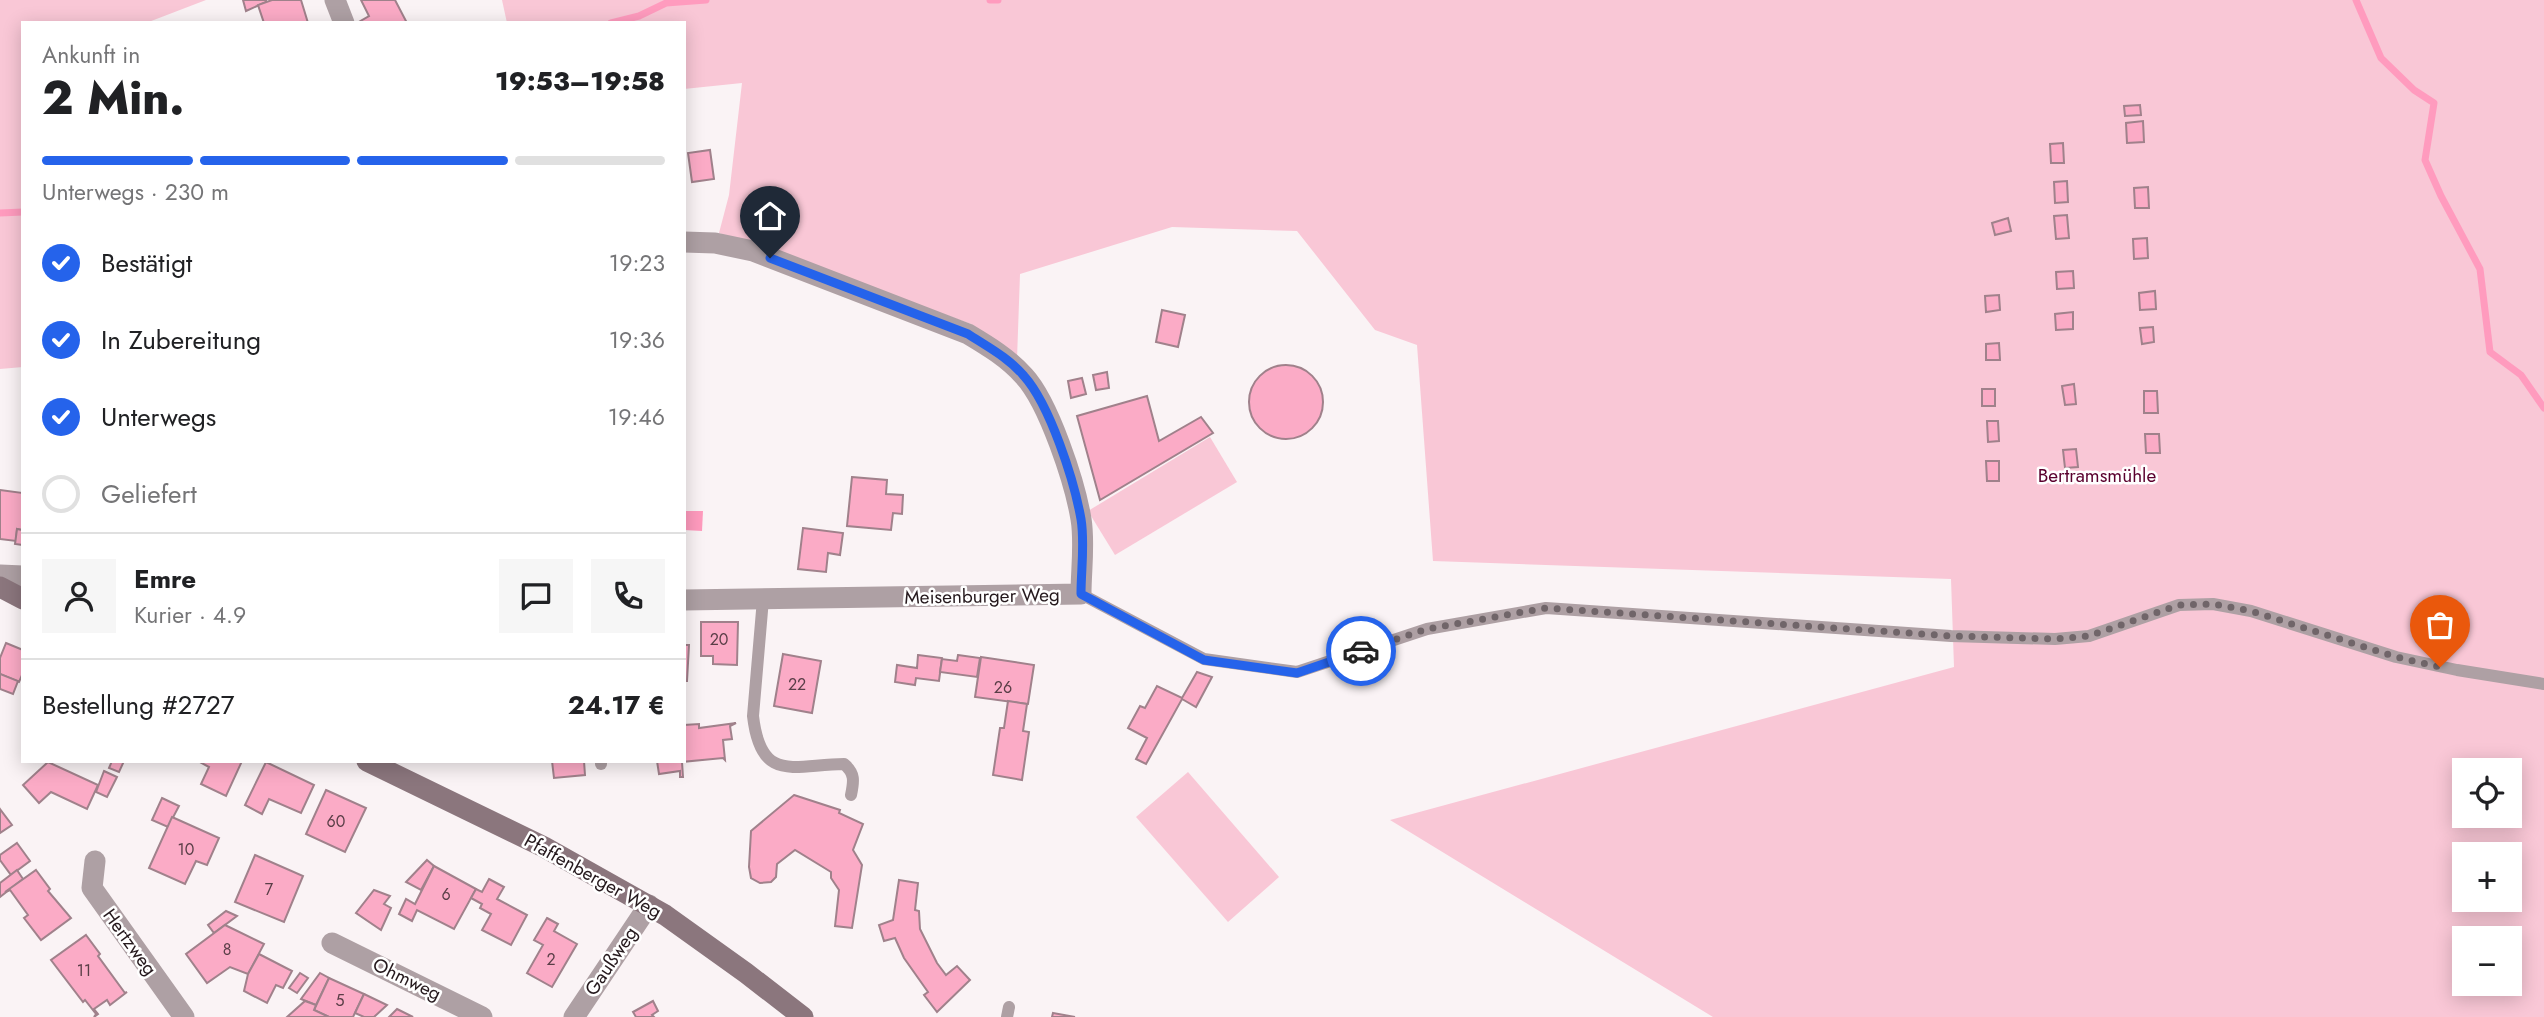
<!DOCTYPE html>
<html lang="de">
<head>
<meta charset="utf-8">
<style>
  body { margin:0; font-family:Jost,sans-serif; background:#f6f6f6; color:#202124; height:100vh; display:flex; flex-direction:column; font-size:26px; white-space:nowrap }
  * { box-sizing:border-box; margin:0 }
  p { font-size:23px; color:#757577 }
  .icon { flex:none; width:38px; height:38px; fill:none; stroke:currentColor; stroke-width:2; stroke-linecap:round; stroke-linejoin:round }
  .map { position:relative; flex:1; overflow:hidden }
  .details { position:absolute; left:21px; top:21px; width:665px; height:742px; display:flex; flex-direction:column; background:#fff; border-radius:0px; box-shadow:0 4px 18px #0003 }
  .details>* { flex:none }
  .tools { position:absolute; left:2452px; top:758px; display:grid; gap:14px }
  .tools a { display:grid; place-items:center; width:70px; height:70px; border-radius:0px; background:#fff; box-shadow:0 4px 18px #0003; font-size:35px }
  .pin { position:absolute; display:grid; place-items:center; width:60px; height:60px; color:#fff; margin:-72px -30px; border-radius:50% 50% 50% 0; rotate:-45deg; box-shadow:0 0 7px #0007 }
  .pin .icon { rotate:45deg }
  .courier { position:absolute; display:grid; place-items:center; width:70px; height:70px; margin:-35px; border:5px solid #2563eb; border-radius:50%; background:#fff; color:#222; box-shadow:0 2px 9px #0007 }
  .headline em { font-style:normal; font-weight:800 }
  .headline div { display:flex; flex-direction:column-reverse }
  .headline { display:flex; align-items:center; justify-content:space-between; height:119px; padding:0 21px }
  h1 { font-size:46px; font-weight:800; line-height:52px }
  .bar { display:grid; grid-template-columns:repeat(4,1fr); gap:10px 7px; align-content:center; height:84px; padding:0 21px }
  .bar i { height:9px; border-radius:5px; background:#e0e0e0 }
  .bar .current { background:#2563eb }
  .bar p { grid-column:span 4 }
  .line { display:flex; align-items:center; gap:18px; padding:0 21px; border-top:2px solid #e0e0e0 }
  .line div { flex:1 }
  .round { display:grid; place-items:center; flex:none; width:74px; height:74px; border-radius:0px; background:#f6f6f6 }
  ol { padding:0 21px; list-style:none }
  li { display:flex; align-items:center; gap:21px; height:77px }
  li p { margin-inline-start:auto }
  li .icon { padding:7px; border-radius:50%; background:#2563eb; color:#fff; stroke-width:4 }
  li:last-child { color:#757577 }
  li i { width:38px; height:38px; border:4px solid #e0e0e0; border-radius:50% }
  .map>svg:first-child { display:block }
</style>
</head>
<body>
<div class="map">
<svg width="2544" height="1017" viewBox="0 0 2544 1017">
  <rect width="100%" height="100%" fill="#faf3f5"/>
  <!-- green -->
  <g fill="#f9c7d6" fill-rule="evenodd">
    <polygon points="0,0 206,0 146,23 23,23 23,367 0,369"/>
    <path d="M502,0H2544V1017H1713L1390,820L1954,667L1951,579L1433,561L1417,345L1375,330L1297,231L1172,227L1020,274L1017,359L971,324L719,233L729,195L742,83L684,89V23H507ZM2464,770H2510V816H2464ZM2464,854H2510V900H2464ZM2464,938H2510V984H2464Z"/>
    <polygon points="1210,437 1237,482 1115,555 1088,511"/>
    <polygon points="1188,772 1279,877 1228,922 1136,817"/>
  </g>
  <!-- water -->
  <polygon fill="#ff9bbe" points="684,511 703,511 702,531 684,530"/>
  <g fill="none" stroke-linecap="round" stroke-linejoin="round">
    <!-- stream -->
    <g stroke="#ff9bbe" stroke-width="7">
      <polyline points="990,0 998,0"/>
      <polyline points="2356,0 2381,58 2414,90 2434,103 2425,160 2441,196 2480,269 2490,352 2521,375 2544,408"/>
      <polyline points="611,23 639,16 666,3 706,0"/>
      <polyline points="0,213 23,212"/>
    </g>
  </g>
  <!-- building -->
  <g fill="#fbabc6" stroke="#a0818b" stroke-width="2">
    <polygon points="243,0 266,0 266,2 246,11"/>
    <polygon points="272,0 301,0 308,23 264,23 258,5"/>
    <polygon points="361,0 395,0 407,23 357,23 369,16"/>
    <polygon points="2140,105 2141,115 2125,116 2124,106"/>
    <polygon points="2143,121 2144,142 2127,143 2126,123"/>
    <polygon points="2063,143 2064,163 2051,163 2050,144"/>
    <polygon points="710,150 714,179 692,182 688,153"/>
    <polygon points="2067,181 2068,202 2055,203 2054,182"/>
    <polygon points="2148,187 2149,208 2135,208 2134,188"/>
    <polygon points="2067,215 2069,238 2056,239 2054,216"/>
    <polygon points="2008,218 2011,231 1995,235 1992,223"/>
    <polygon points="2147,238 2148,258 2134,259 2133,239"/>
    <polygon points="2073,271 2074,288 2057,289 2056,272"/>
    <polygon points="2155,291 2156,309 2140,310 2139,293"/>
    <polygon points="1999,295 2000,310 1986,312 1985,296"/>
    <polygon points="1162,310 1185,315 1178,347 1156,342"/>
    <polygon points="2073,312 2073,329 2056,330 2055,314"/>
    <polygon points="2153,327 2154,342 2142,344 2140,328"/>
    <polygon points="1999,343 2000,360 1986,360 1986,344"/>
    <circle cx="1286" cy="402" r="37"/>
    <polygon points="1107,372 1109,388 1096,390 1093,375"/>
    <polygon points="1082,378 1086,394 1071,398 1068,381"/>
    <polygon points="2074,384 2076,404 2065,405 2062,386"/>
    <rect x="1982" y="389" width="13" height="17"/>
    <polygon points="2144,391 2157,391 2158,413 2144,413"/>
    <polygon points="1147,396 1159,441 1201,417 1213,433 1100,500 1077,416"/>
    <polygon points="1987,421 1998,421 1999,441 1988,442"/>
    <polygon points="2145,434 2159,434 2160,453 2146,453"/>
    <polygon points="2076,449 2078,467 2065,468 2063,450"/>
    <polygon points="1986,461 1999,461 1999,481 1987,481"/>
    <polygon points="852,477 887,480 886,494 903,495 902,514 893,513 891,530 847,526"/>
    <polygon points="0,490 23,493 22,530 17,529 16,541 0,539"/>
    <polygon points="22,523 23,545 15,544 17,529 22,530"/>
    <polygon points="803,528 843,533 840,555 828,553 826,572 798,569"/>
    <polygon points="701,622 738,622 737,665 713,664 713,656 701,656"/>
    <polygon points="6,643 23,650 23,673 19,682 0,674 0,658"/>
    <polygon points="684,645 689,645 687,681 684,681"/>
    <polygon points="783,654 821,661 812,713 774,706"/>
    <polygon points="918,655 942,658 939,681 916,678 915,685 895,682 897,665 917,668"/>
    <polygon points="958,655 980,658 977,677 940,672 942,659 957,661"/>
    <polygon points="981,657 1034,665 1028,704 975,697"/>
    <polygon points="1197,672 1212,677 1196,707 1182,699 1146,764 1136,759 1147,738 1128,728 1140,706 1145,708 1157,686 1182,698"/>
    <polygon points="0,674 18,681 13,694 0,689"/>
    <polygon points="1008,701 1027,704 1023,731 1029,732 1022,780 993,775 1000,728 1004,728"/>
    <polygon points="736,723 730,726 732,739 723,740 725,760 723,758 682,762 683,777 680,777 680,771 659,774 657,761 684,761 684,725 699,724 699,728"/>
    <polygon points="112,761 124,761 119,772 109,768"/>
    <polygon points="198,761 242,761 226,796 201,784 209,767"/>
    <polygon points="552,761 584,761 585,775 554,778"/>
    <polygon points="48,762 98,785 87,809 51,792 39,803 23,785"/>
    <polygon points="266,762 314,785 301,813 269,799 262,814 245,805"/>
    <polygon points="104,771 117,777 107,797 96,792"/>
    <polygon points="326,790 366,808 345,852 306,834"/>
    <polygon points="794,795 840,810 839,813 863,824 853,850 862,865 852,928 835,926 839,890 831,878 831,872 795,850 777,864 776,877 771,882 760,883 751,878 749,867 751,831"/>
    <polygon points="162,798 179,806 168,827 152,820"/>
    <polygon points="0,809 12,825 0,833"/>
    <polygon points="172,817 219,838 207,865 196,861 185,884 149,868"/>
    <polygon points="17,843 30,861 11,875 0,860 0,855"/>
    <polygon points="255,855 303,876 284,922 235,902"/>
    <polygon points="427,860 434,866 421,890 406,882"/>
    <polygon points="434,866 476,889 454,929 417,910 412,921 399,914 406,899 415,904"/>
    <polygon points="17,870 23,879 0,897 0,883"/>
    <polygon points="36,870 50,889 48,891 71,918 41,940 24,918 28,915 10,890 5,892"/>
    <polygon points="489,879 504,887 497,899 527,915 511,945 482,930 491,914 480,908 482,904 471,898 476,889 482,892"/>
    <polygon points="899,880 918,883 915,910 919,911 920,929 937,963 946,975 957,966 970,980 937,1012 924,995 928,992 904,958 895,938 884,941 879,925 893,920"/>
    <polygon points="374,890 390,896 384,904 391,908 381,930 356,913"/>
    <polygon points="226,911 237,916 214,933 208,925"/>
    <polygon points="547,918 558,924 554,931 577,944 552,987 527,973 543,945 534,940"/>
    <polygon points="225,925 264,944 248,974 230,967 207,983 186,954"/>
    <polygon points="86,935 100,954 98,956 125,993 127,992 110,1005 107,1000 94,1009 98,1014 94,1017 96,1014 85,1000 83,1002 51,960"/>
    <polygon points="259,954 292,971 283,988 276,985 267,1003 244,991 248,974"/>
    <polygon points="300,973 308,978 297,993 289,988"/>
    <polygon points="320,973 329,978 316,1005 301,999"/>
    <polygon points="329,978 364,994 353,1017 329,1017 314,1010"/>
    <polygon points="364,994 387,1005 374,1017 364,1017 355,1013"/>
    <polygon points="305,1001 316,1005 314,1010 329,1017 287,1017"/>
    <polygon points="653,1001 658,1011 652,1015 654,1017 636,1017 633,1012"/>
    <polygon points="397,1009 413,1017 389,1017"/>
    <polygon points="1053,1013 1075,1017 1052,1017"/>
  </g>
  <g fill="none" stroke-linecap="round" stroke-linejoin="round">
    <!-- lane -->
    <g stroke="#aea0a4" stroke-width="12">
      <polyline points="1081,594 1204,659 1297,672 1427,629 1546,608 1951,636 2055,639 2089,636 2179,605 2213,604 2251,611 2396,657 2457,670 2544,684"/>
      <path d="M763,599L753,716C761,785 795,764 844,764C855,773 854,781 851,795"/>
      <polyline points="601,761 601,764"/>
      <polyline points="1007,1017 1009,1007"/>
    </g>
    <!-- street -->
    <g stroke="#aea0a4" stroke-width="21">
      <polyline points="335,0 344,23"/>
      <path d="M684,242L715,243L753,251L968,334C988,346 1008,358 1024,376C1049,403 1075,483 1081,519C1085,543 1081,570 1081,594L684,600"/>
      <polyline points="0,575 23,576"/>
      <polyline points="95,861 92,888 184,1017"/>
      <polyline points="332,943 482,1017"/>
      <polyline points="574,1017 649,905"/>
    </g>
    <!-- secondary -->
    <g stroke="#8b767d" stroke-width="21">
      <polyline points="0,587 23,599"/>
      <polyline points="367,761 544,847 665,915 746,973 803,1017"/>
    </g>
  </g>
  <g fill="none" stroke-linecap="round" stroke-linejoin="round">
    <!-- done -->
    <polyline stroke="#706569" stroke-width="7" stroke-dasharray="0 12.6" points="1361,651 1427,629 1546,608 1951,636 2055,639 2089,636 2179,605 2213,604 2251,611 2396,657 2440,667"/>
    <!-- route -->
    <path stroke="#2563eb" stroke-width="9" d="M770,258L968,334C988,347 1009,358 1024,376C1050,405 1074,480 1081,519C1085,543 1081,570 1081,594L1204,660L1297,673L1361,651"/>
  </g>
  <g text-anchor="middle" dominant-baseline="central" stroke-width="5" stroke-linejoin="round" paint-order="stroke">
    <!-- number labels -->
    <g font-size="16" fill="#5a3e47">
      <text x="719" y="639">20</text>
      <text x="797" y="684">22</text>
      <text x="1003" y="687">26</text>
      <text x="336" y="821">60</text>
      <text x="186" y="849">10</text>
      <text x="269" y="889">7</text>
      <text x="446" y="894">6</text>
      <text x="227" y="949">8</text>
      <text x="551" y="959">2</text>
      <text x="84" y="970">11</text>
      <text x="340" y="1000">5</text>
    </g>
    <!-- park labels -->
    <g font-size="19" fill="#5a002e" stroke="#fff">
      <text x="2097" y="475">Bertramsmühle</text>
    </g>
    <!-- street labels -->
    <g font-size="19" fill="#25191d" stroke="#fff">
      <text transform="translate(982 596) rotate(-1)">Meisenburger Weg</text>
      <text transform="translate(593 876) rotate(29)">Pfaffenberger Weg</text>
      <text transform="translate(130 942) rotate(54)">Hertzweg</text>
      <text transform="translate(611 961) rotate(-56)">Gaußweg</text>
      <text transform="translate(407 979) rotate(26)">Ohmweg</text>
    </g>
  </g>
</svg>
<div class="tools">
<a><svg class="icon" aria-label="locate" viewBox="0 0 24 24"><circle cx="12" cy="12" r="6"/><path d="M12 2v4M12 18v4M2 12h4M18 12h4"/></svg></a>
<a>+</a>
<a>−</a>
</div>
<div class="pin" style="left:2440px;top:667px;background:#ea580c"><svg class="icon" aria-label="bag" viewBox="0 0 24 24"><path d="M5 8h14l-1 12H6zM9 8a3 3 0 0 1 6 0"/></svg></div>
<div class="pin" style="left:770px;top:258px;background:#1f2937"><svg class="icon" aria-label="home" viewBox="0 0 24 24"><path d="M3 11l9-7 9 7M6 9v11h12V9"/></svg></div>
<div class="courier" style="left:1361px;top:651px"><svg class="icon" aria-label="car" viewBox="0 0 24 24"><path d="M5 17H2v-5l4-1 3-4h7l3 4 3 1v5h-3M9 17h6M6 11h13"/><circle cx="7" cy="17" r="2"/><circle cx="17" cy="17" r="2"/></svg></div>
<section class="details">
<div class="headline"><div><h1>2 Min.</h1><p>Ankunft in</p></div><em>19:53–19:58</em></div>
<div class="bar"><i class="current"></i><i class="current"></i><i class="current"></i><i></i><p>Unterwegs · 230 m</p></div>
<ol>
<li><svg class="icon" aria-label="check" viewBox="0 0 24 24"><path d="M5 12l5 5 9-10"/></svg>Bestätigt<p>19:23</p></li>
<li><svg class="icon" aria-label="check" viewBox="0 0 24 24"><path d="M5 12l5 5 9-10"/></svg>In Zubereitung<p>19:36</p></li>
<li><svg class="icon" aria-label="check" viewBox="0 0 24 24"><path d="M5 12l5 5 9-10"/></svg>Unterwegs<p>19:46</p></li>
<li><i></i>Geliefert</li>
</ol>
<div class="line" style="height:126px"><a class="round"><svg class="icon" aria-label="person" viewBox="0 0 24 24"><circle cx="12" cy="8" r="4"/><path d="M4 21q1-7 8-7t8 7"/></svg></a><div><b>Emre</b><p>Kurier · 4.9</p></div><a class="round"><svg class="icon" aria-label="chat" viewBox="0 0 24 24"><path d="M4 5h16v11H9l-5 4z"/></svg></a><a class="round"><svg class="icon" aria-label="phone" viewBox="0 0 24 24"><path d="M5 4h4l2 5-3 2q2 4 5 5l2-3 5 2v4C11 20 4 13 5 4z"/></svg></a></div>
<div class="line" style="height:91px"><div>Bestellung #2727</div><b>24.17 €</b></div>
</section>
</div>
</body>
</html>
